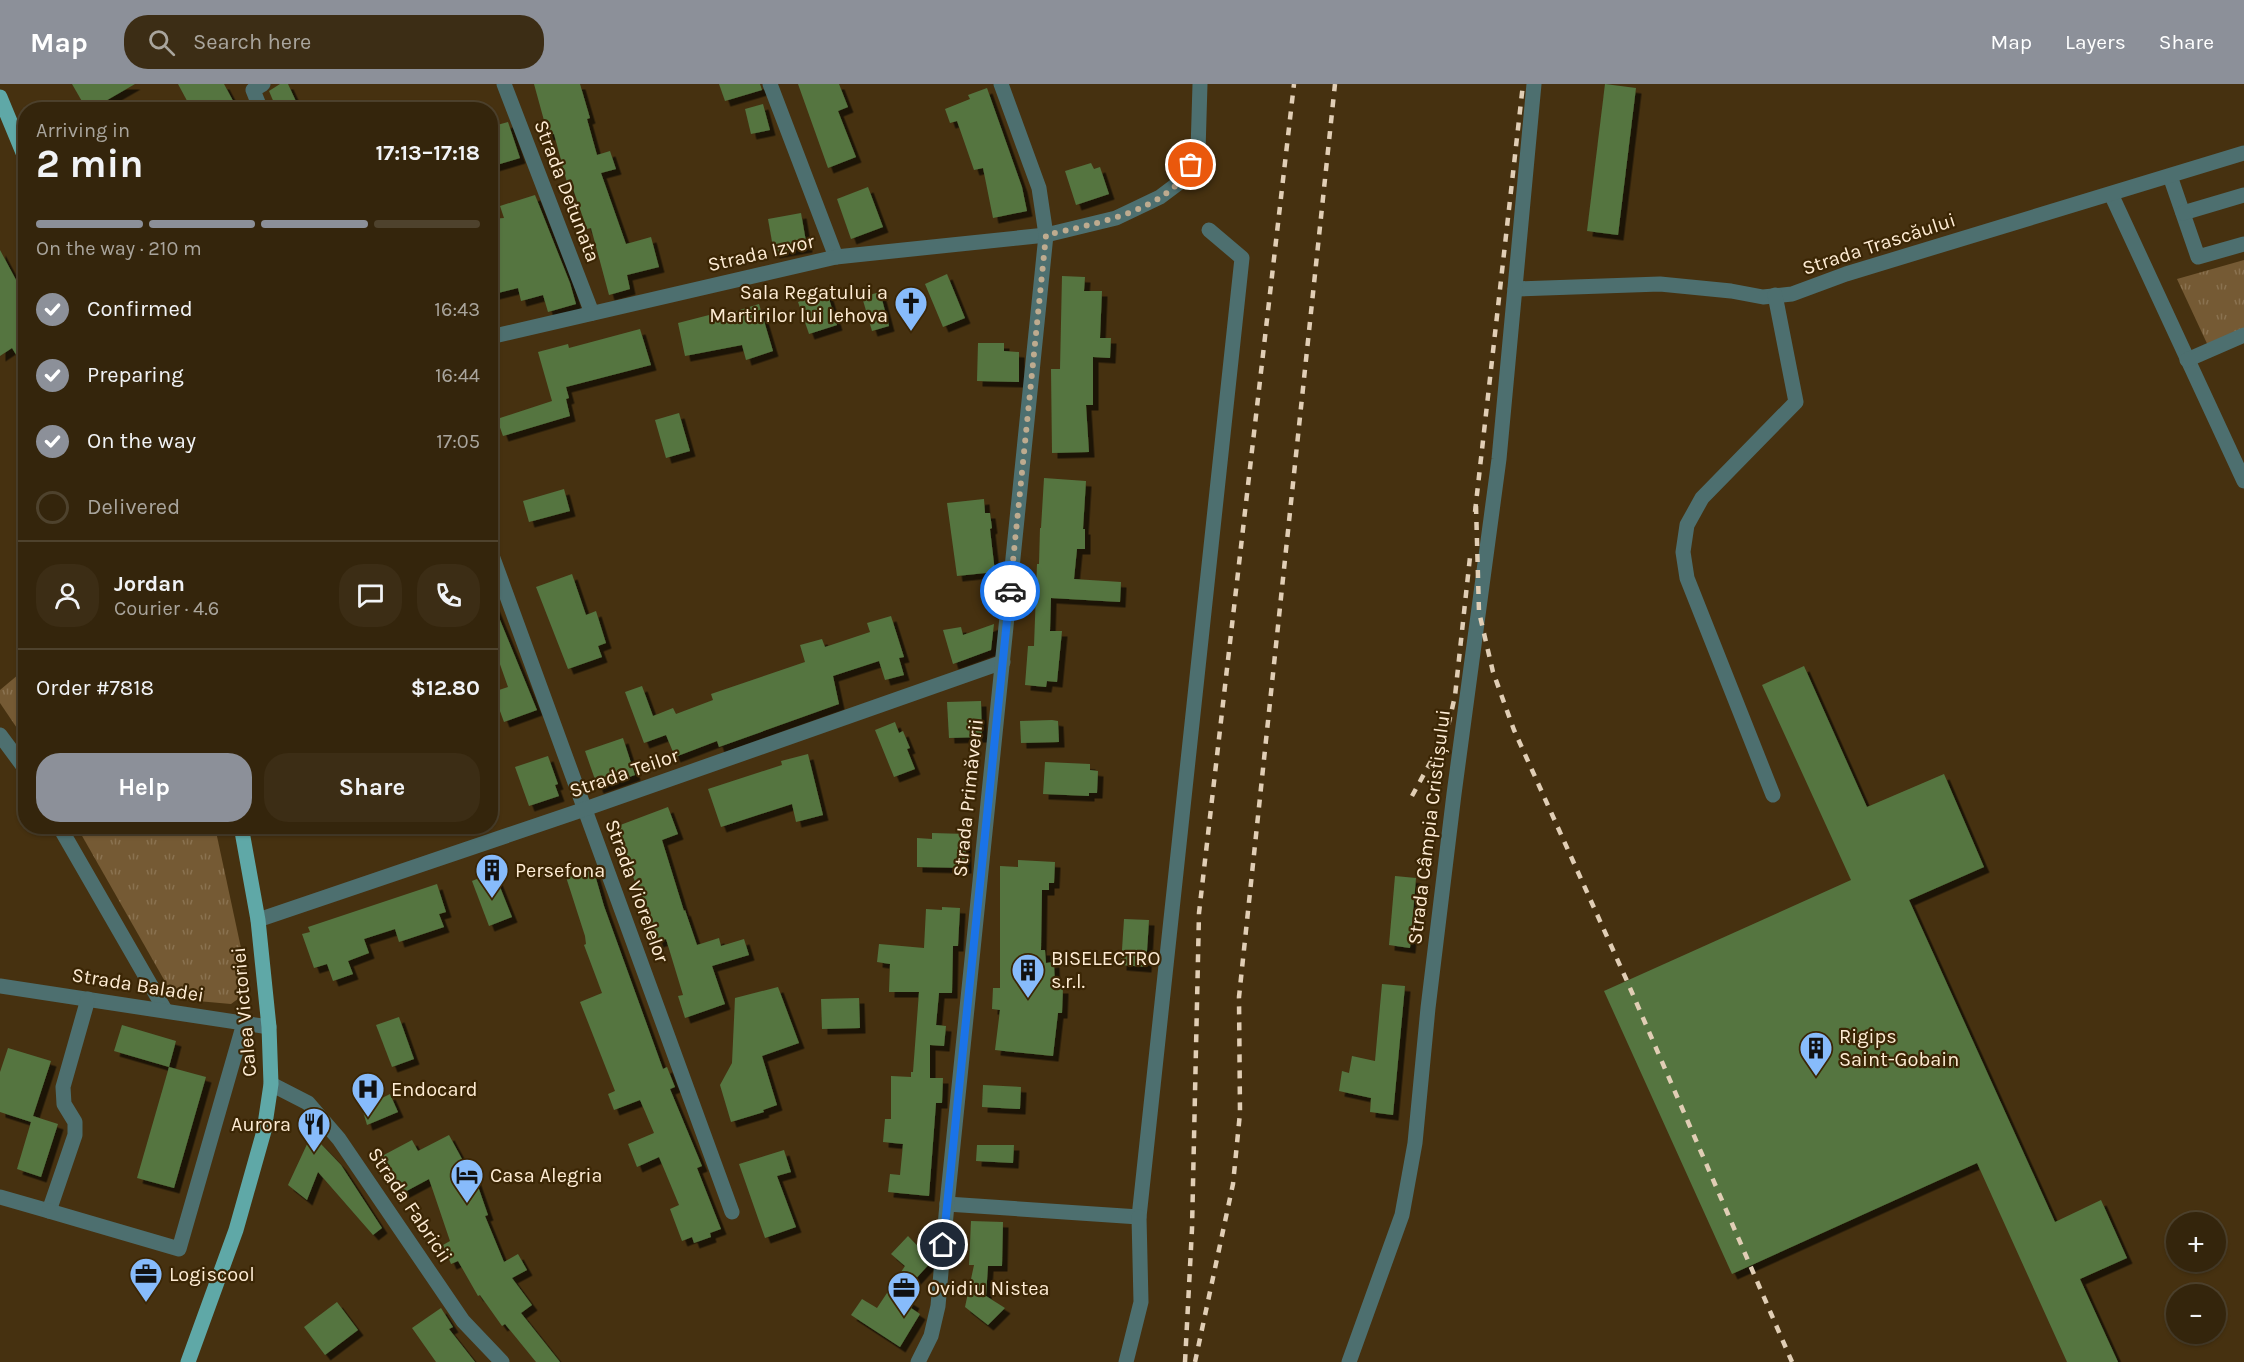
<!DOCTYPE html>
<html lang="en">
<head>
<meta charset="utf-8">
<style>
  body { margin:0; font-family:Karla,sans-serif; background:#3c2d15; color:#f1f3f6; height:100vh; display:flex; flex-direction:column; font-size:22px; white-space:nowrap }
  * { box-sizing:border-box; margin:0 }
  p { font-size:20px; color:#a9a59d }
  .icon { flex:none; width:33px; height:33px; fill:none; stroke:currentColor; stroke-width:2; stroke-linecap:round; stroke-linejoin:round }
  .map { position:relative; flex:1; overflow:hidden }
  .side { position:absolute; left:18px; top:18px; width:480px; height:732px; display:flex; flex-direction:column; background:#34250c; border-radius:24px; box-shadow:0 2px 4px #0004,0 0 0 2px #4e422d }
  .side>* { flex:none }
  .controls { position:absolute; left:2166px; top:1128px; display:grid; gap:12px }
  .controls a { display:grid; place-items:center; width:60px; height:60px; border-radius:50%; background:#34250c; box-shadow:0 2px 4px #0004,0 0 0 2px #4e422d; font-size:30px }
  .pin { position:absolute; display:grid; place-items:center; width:51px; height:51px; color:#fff; margin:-26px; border:3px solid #fff; border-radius:50%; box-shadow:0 2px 6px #0007 }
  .courier { position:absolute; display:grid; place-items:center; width:60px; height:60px; margin:-30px; border:4px solid #1a73e8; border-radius:50%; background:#fff; color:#222; box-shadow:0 2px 8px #0007 }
  .summary em { font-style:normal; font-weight:700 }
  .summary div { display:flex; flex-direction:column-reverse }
  .summary { display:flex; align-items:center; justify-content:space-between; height:102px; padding:0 18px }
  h1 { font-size:39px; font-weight:700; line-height:45px }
  .bar { display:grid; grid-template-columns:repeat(4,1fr); gap:9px 6px; align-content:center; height:72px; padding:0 18px }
  .bar i { height:8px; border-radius:4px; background:#4e422d }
  .bar .on { background:#8c9099 }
  .bar p { grid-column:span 4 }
  .line { display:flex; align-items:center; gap:15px; padding:0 18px; border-top:2px solid #4e422d }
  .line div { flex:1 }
  .round { display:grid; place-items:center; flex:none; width:63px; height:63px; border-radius:24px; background:#3c2d15 }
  ol { padding:0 18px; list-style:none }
  li { display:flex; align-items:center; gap:18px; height:66px }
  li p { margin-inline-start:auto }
  li .icon { padding:6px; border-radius:50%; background:#8c9099; color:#fff; stroke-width:4 }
  li:last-child { color:#a9a59d }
  li i { width:33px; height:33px; border:3px solid #4e422d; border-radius:50% }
  .cta { display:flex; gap:12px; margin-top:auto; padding:12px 18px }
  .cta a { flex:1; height:69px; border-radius:24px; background:#8c9099; color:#fff; font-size:24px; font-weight:700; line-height:69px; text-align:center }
  .cta a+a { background:#3c2d15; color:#f1f3f6 }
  header { display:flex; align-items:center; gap:36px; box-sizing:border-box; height:84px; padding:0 30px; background:#8c9099; color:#fff }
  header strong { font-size:28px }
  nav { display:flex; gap:33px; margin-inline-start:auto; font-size:21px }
  .search { width:420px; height:54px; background:#3c2d15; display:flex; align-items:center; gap:15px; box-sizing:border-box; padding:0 21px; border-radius:24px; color:#a9a59d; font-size:22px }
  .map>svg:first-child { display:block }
</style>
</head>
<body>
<header>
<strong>Map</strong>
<div class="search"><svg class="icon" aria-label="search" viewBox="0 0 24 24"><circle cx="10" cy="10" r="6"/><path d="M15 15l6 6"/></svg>Search here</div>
<nav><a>Map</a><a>Layers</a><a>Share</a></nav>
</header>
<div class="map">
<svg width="2244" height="1278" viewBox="0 0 2244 1278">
  <defs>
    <pattern id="grass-tufts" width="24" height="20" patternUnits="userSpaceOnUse" patternTransform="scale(1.5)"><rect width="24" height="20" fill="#755a34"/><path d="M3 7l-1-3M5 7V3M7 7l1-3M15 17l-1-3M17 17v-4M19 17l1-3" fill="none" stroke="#8a7250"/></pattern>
    <filter id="shadow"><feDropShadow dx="5.5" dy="5.5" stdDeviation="0" flood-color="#0009"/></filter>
  </defs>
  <rect width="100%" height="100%" fill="#463110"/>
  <!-- grass -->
  <g fill="url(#grass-tufts)">
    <polygon points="2244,176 2244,251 2210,266 2177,195"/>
    <polygon points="25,585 25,656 0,619 0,606"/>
    <polygon points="77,743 215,743 250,906 231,920 175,915"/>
  </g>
  <!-- building -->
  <g fill="#547541" filter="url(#shadow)">
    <polygon points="72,0 135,0 90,26 87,26"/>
    <polygon points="178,0 224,0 238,26 192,26"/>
    <polygon points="280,0 288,0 300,26 277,26 269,7"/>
    <polygon points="534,0 580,0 590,34 587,35 597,71 610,67 616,85 601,89 626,160 651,153 659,183 627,191 630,205 609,211 591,144 587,145 573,105 569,106 554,50 548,51"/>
    <polygon points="719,0 760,0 762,6 725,17"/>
    <polygon points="798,0 839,0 848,23 838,27 856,73 828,84"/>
    <polygon points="1605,0 1636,4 1618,151 1587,147"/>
    <polygon points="987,4 1022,103 1027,127 993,134 983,84 974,86 957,37 950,39 945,25 970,15 968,11"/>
    <polygon points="763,20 770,46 751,50 745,25"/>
    <polygon points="508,38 520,74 490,83 490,43"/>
    <polygon points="1091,79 1094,85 1100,83 1109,110 1076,121 1065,87"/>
    <polygon points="868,103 883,143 851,155 837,115"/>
    <polygon points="535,111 570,199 576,220 548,228 543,211 521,217 518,204 490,211 490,135 504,134 500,122"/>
    <polygon points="801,129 807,163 774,169 768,135"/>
    <polygon points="0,166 22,207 17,209 26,222 26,287 12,264 0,272"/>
    <polygon points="947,190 965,234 943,243 925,200"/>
    <polygon points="1062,192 1085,193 1084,207 1102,207 1100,254 1111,254 1110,274 1093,273 1093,321 1086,321 1089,368 1052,369 1051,285 1060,285"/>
    <polygon points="827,208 837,241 809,250 798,218"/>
    <polygon points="880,208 889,242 872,247 862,213"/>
    <polygon points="759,220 773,267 746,276 742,261 685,272 678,239 713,230 714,234"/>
    <polygon points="640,245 651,281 566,303 569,314 566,315 570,332 503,352 497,335 552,317 538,268 568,260 569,264"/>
    <polygon points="978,259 1004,259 1004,267 1019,268 1019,298 977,297"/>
    <polygon points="679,329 690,367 666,374 655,336"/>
    <polygon points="1044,394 1086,397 1083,445 1085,445 1085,465 1077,465 1074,495 1121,498 1120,518 1051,514 1050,547 1062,547 1057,598 1047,597 1046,603 1025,601 1028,562 1034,562 1037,480 1039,480 1040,444 1041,444"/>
    <polygon points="564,405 570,427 529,438 523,417"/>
    <polygon points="984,415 985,429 990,429 992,444 990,445 995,488 957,492 947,419"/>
    <polygon points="572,490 586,531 596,527 606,559 598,562 602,573 568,585 536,503"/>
    <polygon points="491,514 537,626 504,638 493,608 508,603 496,569 490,572"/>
    <polygon points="891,532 904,573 899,574 904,591 885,596 879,577 833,592 839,620 719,663 717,657 675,673 666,651 644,659 625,608 642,602 653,632 673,624 676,630 713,616 711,610 805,578 800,561 822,555 825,563 870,548 867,539"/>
    <polygon points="994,540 991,566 953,580 943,546 961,543 963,551"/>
    <polygon points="1804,582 1867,723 1944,690 1984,783 1909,816 2055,1138 2101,1116 2127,1174 2080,1195 2118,1278 2067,1278 1977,1079 1732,1190 1604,907 1851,796 1762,601"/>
    <polygon points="981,617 982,653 949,654 947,618"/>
    <polygon points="1052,636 1058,637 1059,658 1021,659 1020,637"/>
    <polygon points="895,638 899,649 903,647 910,664 907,665 915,685 894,693 875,646"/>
    <polygon points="623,654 635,691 598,704 585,667"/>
    <polygon points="808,670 823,731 796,738 792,720 721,743 708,705 782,681 781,677"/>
    <polygon points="548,672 558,700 555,701 559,712 529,722 515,683"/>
    <polygon points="1045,678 1090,680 1090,686 1098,687 1097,709 1089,709 1089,712 1043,710"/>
    <polygon points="668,723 678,750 662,756 684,827 685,826 697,861 719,854 721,862 744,855 749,871 712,882 725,920 685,934 678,912 683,911 666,855 658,858 643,813 640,814 626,770 615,743"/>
    <polygon points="932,749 966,750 966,784 917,783 917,754 932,755"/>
    <polygon points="1018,776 1055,778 1054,799 1049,799 1049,806 1042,806 1041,866 1045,866 1046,879 1054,878 1055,904 1063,904 1062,929 1058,929 1053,972 995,966 1000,926 992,925 993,904 1000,904 1000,782 1018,783"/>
    <polygon points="593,784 604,822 663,985 667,983 675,1003 670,1005 702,1082 697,1084 721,1145 710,1149 711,1153 694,1159 692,1153 682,1157 670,1125 679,1121 659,1073 637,1083 628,1060 654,1049 640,1016 614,1026 608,1010 615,1007 580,918 602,909 584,861 586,860 585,852 566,793"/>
    <polygon points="494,788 512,833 489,842 472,797"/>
    <polygon points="1395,792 1416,794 1410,864 1389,861"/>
    <polygon points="437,800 446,828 439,830 444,843 399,858 395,845 364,855 369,869 348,877 353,890 333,897 327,880 314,884 302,850 310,848 308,843"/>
    <polygon points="942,823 960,824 958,862 953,862 952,909 939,909 936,941 946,942 944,962 930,961 930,994 943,994 942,1019 936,1019 929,1112 888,1108 890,1090 900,1091 903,1060 883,1058 885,1035 891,1035 891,992 911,993 911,988 913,988 919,908 889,908 890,880 877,878 879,860 924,864 926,825 942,826"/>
    <polygon points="1124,835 1149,836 1146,883 1121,881"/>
    <polygon points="1382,900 1405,902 1393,1031 1370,1028 1371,1014 1339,1007 1342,987 1349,989 1352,972 1375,977"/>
    <polygon points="778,903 799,959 762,972 777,1021 763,1026 764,1028 731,1038 720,1001 732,979 735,914"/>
    <polygon points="859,914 860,944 822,945 821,915"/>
    <polygon points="399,933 414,975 392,983 376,941"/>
    <polygon points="122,941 176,957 169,983 114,967"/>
    <polygon points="8,964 51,977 33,1032 58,1040 41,1093 17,1085 31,1038 0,1028 0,988"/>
    <polygon points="169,983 206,993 174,1104 137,1094"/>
    <polygon points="983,1001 1021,1003 1020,1025 982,1023"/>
    <polygon points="390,1010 398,1028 367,1041 362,1024"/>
    <polygon points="449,1051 468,1086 472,1085 488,1131 485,1132 504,1178 518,1170 527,1186 512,1194 532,1221 521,1229 560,1278 536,1278 505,1240 502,1242 480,1211 478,1212 458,1177 451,1180 443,1161 450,1157 429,1095 401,1110 382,1072 412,1056 418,1067"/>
    <polygon points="309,1056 320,1059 341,1081 382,1144 373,1151 318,1088 307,1116 288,1101"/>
    <polygon points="977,1061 1014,1061 1013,1079 976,1077"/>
    <polygon points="784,1066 791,1088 777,1092 796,1143 765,1154 739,1080"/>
    <polygon points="971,1137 1003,1138 1002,1182 988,1182 986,1212 1005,1224 988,1241 965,1223 974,1181 969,1181"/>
    <polygon points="908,1152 932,1177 901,1211 914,1219 911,1224 920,1230 900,1263 851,1231 862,1215 877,1224 905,1182 891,1170"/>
    <polygon points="337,1218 358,1246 325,1271 304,1243"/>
    <polygon points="441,1224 453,1243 449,1245 475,1278 436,1278 412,1244"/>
  </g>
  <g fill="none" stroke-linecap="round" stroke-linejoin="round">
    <!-- minor -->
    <g stroke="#4d6f6f" stroke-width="15">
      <polyline points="504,0 592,229"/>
      <polyline points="770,0 836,173"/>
      <polyline points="261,26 253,6 263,0"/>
      <polyline points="2170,92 2198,173 2244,160"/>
      <polyline points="2111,110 2244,397"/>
      <polyline points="2183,129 2244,111"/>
      <polyline points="1515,205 1660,200 1731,207 1763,213 1792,210 1846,190 2244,69"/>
      <polyline points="490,253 836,173 1046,151 1116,134 1160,113 1184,95 1198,67 1200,0"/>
      <polyline points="2187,276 2244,251"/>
      <polyline points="490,466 732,1128"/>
      <polyline points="0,651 26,686"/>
      <polyline points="1773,711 1687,494 1683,468 1687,441 1702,414 1796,318 1775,211"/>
      <polyline points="59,742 165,926"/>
      <polyline points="258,836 585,725 1003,578"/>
      <polyline points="0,902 269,943"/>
      <polyline points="271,1000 308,1019 339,1055 463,1237 502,1278"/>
      <polyline points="0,1113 49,1127 75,1051 75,1038 64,1020 63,1003 88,915"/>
      <polyline points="947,1120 1139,1133 1242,174 1209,146"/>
      <polyline points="49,1127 179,1165 244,939"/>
      <polyline points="918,1278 931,1252 938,1222 947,1120 1046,151 1039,104 1001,0"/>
      <polyline points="1126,1278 1141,1218 1139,1133"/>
      <polyline points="1349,1278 1402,1131 1415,1059 1428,924 1454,710 1499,375 1534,0"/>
    </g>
    <!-- major -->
    <g stroke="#5fa8a7" stroke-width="15">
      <polyline points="0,13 26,76"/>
      <polyline points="188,1278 236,1146 264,1047 271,1000 269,943 258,836 241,742"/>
    </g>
    <!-- rail -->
    <g stroke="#e1ceb5" stroke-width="4.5" stroke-dasharray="8 8" stroke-linecap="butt">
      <polyline points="1476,422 1479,528 1493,588 1514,646 1627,897 1792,1278"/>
      <polyline points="1475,428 1523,0"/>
      <polyline points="1412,712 1435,670 1449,638 1455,612 1470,473"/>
      <polyline points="1185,1278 1192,1145 1199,829 1294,0"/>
      <polyline points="1195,1278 1233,1100 1240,1029 1239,913 1335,0"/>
    </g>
  </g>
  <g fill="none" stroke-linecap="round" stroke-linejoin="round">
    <!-- done -->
    <path stroke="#beab8f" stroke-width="6" stroke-dasharray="0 10.8" d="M1010,507L1046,151C1092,140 1168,128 1191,81"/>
    <!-- route -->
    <polyline stroke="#1a73e8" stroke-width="8" points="943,1161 1010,507"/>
  </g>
  <!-- icons -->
  <defs>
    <symbol id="church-pin" viewBox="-11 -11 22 30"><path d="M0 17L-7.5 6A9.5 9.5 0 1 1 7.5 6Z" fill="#87bbfb" stroke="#3b2605"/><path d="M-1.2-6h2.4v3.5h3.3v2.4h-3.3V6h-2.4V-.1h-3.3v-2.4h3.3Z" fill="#111"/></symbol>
    <symbol id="building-pin" viewBox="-11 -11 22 30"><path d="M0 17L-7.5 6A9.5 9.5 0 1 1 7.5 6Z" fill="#87bbfb" stroke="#3b2605"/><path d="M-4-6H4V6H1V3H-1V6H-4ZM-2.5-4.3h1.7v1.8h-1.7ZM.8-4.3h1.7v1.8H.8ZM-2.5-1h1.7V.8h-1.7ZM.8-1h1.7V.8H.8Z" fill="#111"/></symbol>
    <symbol id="hospital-pin" viewBox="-11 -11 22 30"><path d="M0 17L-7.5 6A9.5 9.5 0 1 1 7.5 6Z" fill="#87bbfb" stroke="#3b2605"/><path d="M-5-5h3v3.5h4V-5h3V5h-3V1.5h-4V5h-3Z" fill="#111"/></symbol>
    <symbol id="restaurant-pin" viewBox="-11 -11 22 30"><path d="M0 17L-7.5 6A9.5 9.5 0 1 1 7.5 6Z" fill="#87bbfb" stroke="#3b2605"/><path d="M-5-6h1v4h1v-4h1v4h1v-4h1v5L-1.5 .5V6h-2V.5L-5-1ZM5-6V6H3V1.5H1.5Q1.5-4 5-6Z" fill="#111"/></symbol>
    <symbol id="hotel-pin" viewBox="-11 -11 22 30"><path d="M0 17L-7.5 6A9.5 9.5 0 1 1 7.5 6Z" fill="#87bbfb" stroke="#3b2605"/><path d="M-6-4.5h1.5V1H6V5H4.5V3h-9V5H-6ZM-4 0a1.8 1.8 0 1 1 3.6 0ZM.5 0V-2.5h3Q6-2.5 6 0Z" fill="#111"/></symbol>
    <symbol id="office-pin" viewBox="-11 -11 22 30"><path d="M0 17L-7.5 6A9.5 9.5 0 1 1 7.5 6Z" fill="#87bbfb" stroke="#3b2605"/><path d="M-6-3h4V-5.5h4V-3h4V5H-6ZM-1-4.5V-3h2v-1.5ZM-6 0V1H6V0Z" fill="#111"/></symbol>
  </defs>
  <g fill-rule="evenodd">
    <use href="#church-pin" x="892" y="200" width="38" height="52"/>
    <use href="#building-pin" x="473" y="767" width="38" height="52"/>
    <use href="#building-pin" x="1009" y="867" width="38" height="52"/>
    <use href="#building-pin" x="1797" y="945" width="38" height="52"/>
    <use href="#hospital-pin" x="349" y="986" width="38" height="52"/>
    <use href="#restaurant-pin" x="295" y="1021" width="38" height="52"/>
    <use href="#hotel-pin" x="448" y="1072" width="38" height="52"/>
    <use href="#office-pin" x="127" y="1171" width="38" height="52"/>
    <use href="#office-pin" x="885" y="1185" width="38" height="52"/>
  </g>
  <g text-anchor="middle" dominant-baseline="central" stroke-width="4.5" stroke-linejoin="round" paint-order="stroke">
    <!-- street labels -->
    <g font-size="20" fill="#feecd4" stroke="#3b2605">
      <text transform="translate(567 107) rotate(69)">Strada Detunata</text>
      <text transform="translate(1879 160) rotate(-18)">Strada Trascăului</text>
      <text transform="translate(761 169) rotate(-13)">Strada Izvor</text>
      <text transform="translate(624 689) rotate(-19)">Strada Teilor</text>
      <text transform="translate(968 714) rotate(-84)">Strada Primăverii</text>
      <text transform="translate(1429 743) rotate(-83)">Strada Câmpia Cristișului</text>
      <text transform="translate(637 807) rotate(70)">Strada Viorelelor</text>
      <text transform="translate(138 901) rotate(9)">Strada Baladei</text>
      <text transform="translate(244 928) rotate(-95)">Calea Victoriei</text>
      <text transform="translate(410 1121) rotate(56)">Strada Fabricii</text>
    </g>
    <!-- poi labels -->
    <g font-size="20" fill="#feecd4" stroke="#3b2605" text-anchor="start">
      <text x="888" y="208" text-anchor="end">Sala Regatului a<tspan x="888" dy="23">Martirilor lui Iehova</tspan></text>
      <text x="515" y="786">Persefona</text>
      <text x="1051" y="874">BISELECTRO<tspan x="1051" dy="23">s.r.l.</tspan></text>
      <text x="1839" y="952">Rigips<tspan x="1839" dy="23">Saint-Gobain</tspan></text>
      <text x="391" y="1005">Endocard</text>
      <text x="291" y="1040" text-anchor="end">Aurora</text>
      <text x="490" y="1091">Casa Alegria</text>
      <text x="169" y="1190">Logiscool</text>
      <text x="927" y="1204">Ovidiu Nistea</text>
    </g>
  </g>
</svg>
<div class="controls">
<a>+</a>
<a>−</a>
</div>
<div class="pin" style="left:1191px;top:81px;background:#ea580c"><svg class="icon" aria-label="bag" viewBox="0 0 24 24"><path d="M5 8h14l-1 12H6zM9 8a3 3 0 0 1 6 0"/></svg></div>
<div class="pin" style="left:943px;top:1161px;background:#1f2937"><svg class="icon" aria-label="home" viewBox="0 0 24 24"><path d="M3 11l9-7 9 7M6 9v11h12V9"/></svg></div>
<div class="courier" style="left:1010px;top:507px"><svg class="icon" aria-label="car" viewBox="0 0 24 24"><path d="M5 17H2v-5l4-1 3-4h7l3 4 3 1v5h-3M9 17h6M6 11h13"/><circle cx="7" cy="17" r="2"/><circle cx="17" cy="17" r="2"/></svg></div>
<section class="side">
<div class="summary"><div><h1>2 min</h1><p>Arriving in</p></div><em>17:13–17:18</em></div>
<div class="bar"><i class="on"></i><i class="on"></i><i class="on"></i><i></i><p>On the way · 210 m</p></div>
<ol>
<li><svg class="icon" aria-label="check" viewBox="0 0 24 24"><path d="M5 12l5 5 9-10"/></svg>Confirmed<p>16:43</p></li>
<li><svg class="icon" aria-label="check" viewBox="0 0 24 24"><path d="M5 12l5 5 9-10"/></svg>Preparing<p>16:44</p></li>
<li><svg class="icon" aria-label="check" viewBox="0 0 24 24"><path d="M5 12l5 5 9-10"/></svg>On the way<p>17:05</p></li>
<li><i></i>Delivered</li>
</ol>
<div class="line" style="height:108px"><a class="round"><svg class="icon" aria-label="person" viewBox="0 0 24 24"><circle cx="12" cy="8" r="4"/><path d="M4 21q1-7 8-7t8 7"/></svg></a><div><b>Jordan</b><p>Courier · 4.6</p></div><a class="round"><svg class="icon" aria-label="chat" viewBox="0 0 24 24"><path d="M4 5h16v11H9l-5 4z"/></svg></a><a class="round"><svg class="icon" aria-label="phone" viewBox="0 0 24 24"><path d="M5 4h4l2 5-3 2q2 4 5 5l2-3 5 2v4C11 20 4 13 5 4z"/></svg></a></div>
<div class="line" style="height:78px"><div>Order #7818</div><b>$12.80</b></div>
<div class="cta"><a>Help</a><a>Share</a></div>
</section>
</div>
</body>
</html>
